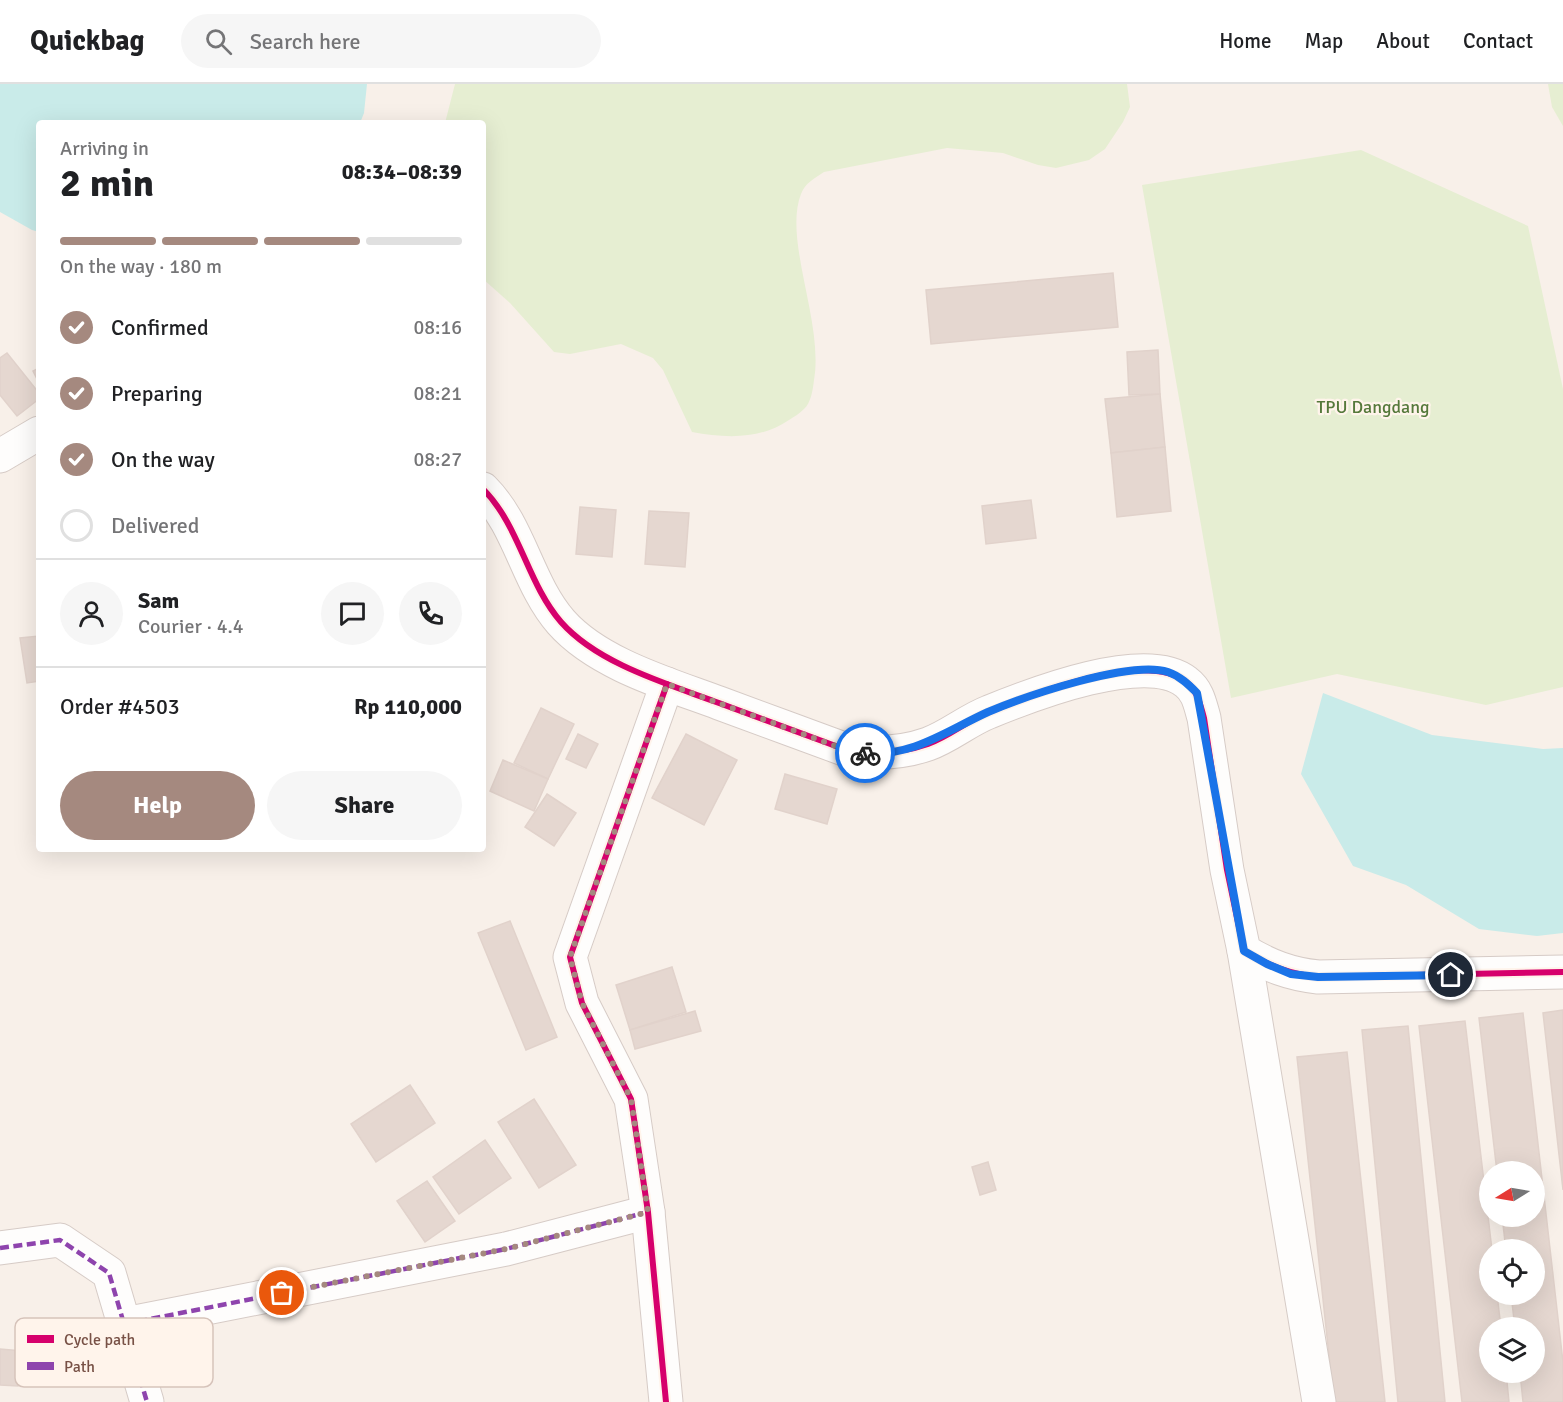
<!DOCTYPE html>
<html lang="en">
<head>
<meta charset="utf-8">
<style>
  body { margin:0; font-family:Signika,sans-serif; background:#f6f6f6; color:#202124; height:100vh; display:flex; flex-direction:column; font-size:22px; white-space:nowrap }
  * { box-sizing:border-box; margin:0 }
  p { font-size:20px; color:#757577 }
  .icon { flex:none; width:33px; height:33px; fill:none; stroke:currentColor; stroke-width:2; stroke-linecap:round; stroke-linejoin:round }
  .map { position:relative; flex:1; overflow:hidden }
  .panel { position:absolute; left:36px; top:36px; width:450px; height:732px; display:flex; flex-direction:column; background:#fff; border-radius:6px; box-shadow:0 6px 24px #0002 }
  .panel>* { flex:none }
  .needle { width:39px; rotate:259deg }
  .controls { position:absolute; left:1479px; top:1077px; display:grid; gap:12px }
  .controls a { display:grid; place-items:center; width:66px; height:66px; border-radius:50%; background:#fff; box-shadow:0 6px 24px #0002; font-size:30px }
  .pin { position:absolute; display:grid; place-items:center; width:51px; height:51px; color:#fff; margin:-26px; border:3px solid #fff; border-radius:50%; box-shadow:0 2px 6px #0007 }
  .courier { position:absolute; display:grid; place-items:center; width:60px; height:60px; margin:-30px; border:4px solid #1a73e8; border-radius:50%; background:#fff; color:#222; box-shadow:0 2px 8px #0007 }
  .headline em { font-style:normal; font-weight:800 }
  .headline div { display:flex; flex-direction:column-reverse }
  .headline { display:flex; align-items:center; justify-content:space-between; height:102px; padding:0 24px }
  h1 { font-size:39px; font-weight:800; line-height:45px }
  .bar { display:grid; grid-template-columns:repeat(4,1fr); gap:9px 6px; align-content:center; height:72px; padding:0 24px }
  .bar i { height:8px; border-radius:4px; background:#e0e0e0 }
  .bar .current { background:#a5897f }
  .bar p { grid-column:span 4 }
  .line { display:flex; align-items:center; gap:15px; padding:0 24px; border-top:2px solid #e0e0e0 }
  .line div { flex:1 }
  .round { display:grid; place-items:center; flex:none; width:63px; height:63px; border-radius:32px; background:#f6f6f6 }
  ol { padding:0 24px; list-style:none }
  li { display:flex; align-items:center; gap:18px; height:66px }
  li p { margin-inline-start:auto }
  li .icon { padding:6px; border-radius:50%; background:#a5897f; color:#fff; stroke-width:4 }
  li:last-child { color:#757577 }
  li i { width:33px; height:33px; border:3px solid #e0e0e0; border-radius:50% }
  .cta { display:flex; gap:12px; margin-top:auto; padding:12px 24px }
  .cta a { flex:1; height:69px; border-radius:36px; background:#a5897f; color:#fff; font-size:24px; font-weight:800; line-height:69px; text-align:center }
  .cta a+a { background:#f6f6f6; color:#202124 }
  header { display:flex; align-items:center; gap:36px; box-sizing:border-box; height:84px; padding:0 30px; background:#fff; border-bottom:2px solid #e0e0e0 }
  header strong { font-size:28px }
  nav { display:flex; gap:33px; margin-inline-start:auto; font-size:21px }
  .search { width:420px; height:54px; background:#f6f6f6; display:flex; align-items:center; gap:15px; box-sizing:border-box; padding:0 21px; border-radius:33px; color:#757577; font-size:22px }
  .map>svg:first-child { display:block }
</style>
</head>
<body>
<header>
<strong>Quickbag</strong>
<div class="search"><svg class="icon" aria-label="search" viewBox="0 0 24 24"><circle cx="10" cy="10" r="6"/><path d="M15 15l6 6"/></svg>Search here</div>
<nav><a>Home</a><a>Map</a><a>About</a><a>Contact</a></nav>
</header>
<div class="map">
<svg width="1563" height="1318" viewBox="0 0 1563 1318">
  <rect width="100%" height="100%" fill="#f8f0e9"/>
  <!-- green -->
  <g fill="#e6eed2">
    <path d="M455,0H1127L1130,23L1123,38L1105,65L1089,76L1056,84L1038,81L1003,69L947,64L824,88C815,94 805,99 801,110C783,156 824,239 814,296C813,305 811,319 804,325C800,329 794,333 789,336C760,356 725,354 692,348L663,286L653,274L621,260L570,270L554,268L510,219L483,195V39H445Z"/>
    <polygon points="1548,0 1563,0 1563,42 1552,23"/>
    <polygon points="1361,66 1528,142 1563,305 1563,603 1486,621 1337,590 1231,614 1142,101"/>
  </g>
  <!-- water -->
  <g fill="#c9ebe9">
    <polygon points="0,0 367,0 364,29 360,39 39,39 39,148 32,146 0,128"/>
    <polygon points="1323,609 1432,651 1543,665 1563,664 1563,849 1537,852 1479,845 1406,801 1353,782 1301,690"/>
  </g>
  <!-- building -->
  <g fill="#e5d7d0" stroke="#e1d2cb" stroke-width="1.5">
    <polygon points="1113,189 1118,243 931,260 926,206"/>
    <polygon points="1158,266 1160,310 1129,311 1127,268"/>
    <polygon points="7,269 39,309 39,315 17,332 0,311 0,274"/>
    <polygon points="39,284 39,299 33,287"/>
    <polygon points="1160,310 1165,363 1111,369 1105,315"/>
    <polygon points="1165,363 1171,427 1117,433 1111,369"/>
    <polygon points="1031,416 1036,454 986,460 982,422"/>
    <polygon points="580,423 616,426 612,473 576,470"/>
    <polygon points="649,427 689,429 685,483 645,480"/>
    <polygon points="39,552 39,597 27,599 20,554"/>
    <polygon points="541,624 574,640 548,695 514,679"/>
    <polygon points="578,650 598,660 586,684 566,675"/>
    <polygon points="686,650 737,676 704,741 652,714"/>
    <polygon points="503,676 548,695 534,727 490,707"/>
    <polygon points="785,690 837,705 827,740 775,725"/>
    <polygon points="547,710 576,729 554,762 525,743"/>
    <polygon points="510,837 557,953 526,966 478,849"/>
    <polygon points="672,883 686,928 630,946 616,901"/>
    <polygon points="1563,926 1563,1106 1543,929"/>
    <polygon points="695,927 701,947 635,965 630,946"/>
    <polygon points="1523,929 1563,1278 1563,1318 1523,1318 1520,1288 1534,1288 1534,1244 1515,1244 1511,1210 1534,1210 1534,1166 1506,1166 1502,1132 1534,1132 1534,1088 1497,1088 1479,934"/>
    <polygon points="1465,937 1492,1166 1490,1166 1490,1210 1497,1210 1501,1244 1490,1244 1490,1288 1506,1288 1509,1318 1462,1318 1419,942"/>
    <polygon points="1408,942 1445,1318 1398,1318 1362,946"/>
    <polygon points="1347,968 1385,1318 1334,1318 1297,973"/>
    <polygon points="410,1001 435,1039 376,1078 351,1040"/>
    <polygon points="534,1015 576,1081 539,1104 498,1038"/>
    <polygon points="485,1056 511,1094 459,1130 433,1093"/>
    <polygon points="988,1078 996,1106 980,1111 972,1083"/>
    <polygon points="427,1097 455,1137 425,1158 397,1117"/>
    <polygon points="0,1265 22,1267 18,1302 0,1301"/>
  </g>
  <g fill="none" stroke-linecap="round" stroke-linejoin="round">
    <defs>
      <g id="street">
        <polyline points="0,372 39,349"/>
        <path d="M483,405C520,442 527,499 561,538C598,580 668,600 719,619C763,635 808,652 852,668C878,670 903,669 928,660C950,652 968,636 989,628C1033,610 1146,566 1186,598C1198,607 1200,620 1204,634L1227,786L1244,867C1269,882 1290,890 1318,893L1563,888"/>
        <polyline points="1244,867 1319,1318"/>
        <polyline points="0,1164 60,1156 109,1189 147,1318"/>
        <polyline points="125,1240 506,1165 648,1128"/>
        <polyline points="666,1318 648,1128 631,1015 582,919 570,873 667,600"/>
      </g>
    </defs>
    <!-- street casing -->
    <use href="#street" stroke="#d6cbc6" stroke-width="35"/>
    <!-- street -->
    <use href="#street" stroke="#fefdfc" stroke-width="33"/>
    <!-- quiet -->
    <g stroke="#8e44ad" stroke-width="4.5" stroke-dasharray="9 4.5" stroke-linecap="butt">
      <polyline points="0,1164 60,1156 109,1189 147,1318"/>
      <polyline points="125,1240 506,1165 648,1128"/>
    </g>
    <defs>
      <g id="cycleway">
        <path d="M483,405C520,442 527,499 561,538C598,580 668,600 719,619C763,635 808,652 852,668C878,670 903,669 928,660C950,652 968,636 989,628C1033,610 1146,566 1186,598C1198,607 1200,620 1204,634L1227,786L1244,867C1269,882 1290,890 1318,893L1563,888"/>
        <polyline points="666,1318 648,1128 631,1015 582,919 570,873 667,600"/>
      </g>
    </defs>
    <!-- cycleway casing -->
    <use href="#cycleway" stroke="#fff4eb" stroke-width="10"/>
    <!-- cycleway -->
    <use href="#cycleway" stroke="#d6006c" stroke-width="6"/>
  </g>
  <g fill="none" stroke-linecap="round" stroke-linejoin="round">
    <!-- done -->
    <polyline stroke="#a5897f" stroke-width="6" stroke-dasharray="0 10.8" points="282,1209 506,1165 648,1128 631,1015 582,919 570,873 667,600 852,668 865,669"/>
    <!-- route -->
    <path stroke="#1a73e8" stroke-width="8" d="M865,669C913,673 946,647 988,628C1026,612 1130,576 1168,588C1180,592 1189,601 1197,609L1244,867L1267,880L1291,890L1318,893L1451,891"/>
  </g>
  <g text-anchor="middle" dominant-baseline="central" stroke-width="4.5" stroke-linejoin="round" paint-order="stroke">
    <!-- park labels -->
    <g font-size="18" fill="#56793b" stroke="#fff4eb">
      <text x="1373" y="323">TPU Dangdang</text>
    </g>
  </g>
  <!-- legend -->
  <rect x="15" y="1234" width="198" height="69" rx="9" fill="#fff4eb" stroke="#d6c3ba" stroke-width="1.5"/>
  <rect x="27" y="1251" width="27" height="8" fill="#d6006c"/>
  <rect x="27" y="1278" width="27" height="8" fill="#8e44ad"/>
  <g font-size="16" fill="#785146">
    <text x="64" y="1261">Cycle path</text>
    <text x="64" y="1288">Path</text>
  </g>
</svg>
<div class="controls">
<a><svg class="needle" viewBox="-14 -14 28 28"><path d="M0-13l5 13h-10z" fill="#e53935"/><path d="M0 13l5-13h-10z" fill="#757577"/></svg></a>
<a><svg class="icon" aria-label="locate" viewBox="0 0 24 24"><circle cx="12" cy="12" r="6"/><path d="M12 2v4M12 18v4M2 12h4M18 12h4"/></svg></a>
<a><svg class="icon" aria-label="layers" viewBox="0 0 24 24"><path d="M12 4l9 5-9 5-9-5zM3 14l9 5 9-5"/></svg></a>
</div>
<div class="pin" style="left:282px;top:1209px;background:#ea580c"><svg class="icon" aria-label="bag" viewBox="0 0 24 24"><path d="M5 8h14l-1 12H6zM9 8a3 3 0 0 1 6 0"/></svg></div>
<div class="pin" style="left:1451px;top:891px;background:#1f2937"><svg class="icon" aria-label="home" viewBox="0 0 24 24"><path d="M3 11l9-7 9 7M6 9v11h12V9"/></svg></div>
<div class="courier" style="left:865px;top:669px"><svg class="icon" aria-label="bike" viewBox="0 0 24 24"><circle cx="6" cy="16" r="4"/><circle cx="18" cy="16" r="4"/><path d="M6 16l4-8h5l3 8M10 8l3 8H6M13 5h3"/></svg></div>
<section class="panel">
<div class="headline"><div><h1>2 min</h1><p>Arriving in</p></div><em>08:34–08:39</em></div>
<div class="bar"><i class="current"></i><i class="current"></i><i class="current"></i><i></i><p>On the way · 180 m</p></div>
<ol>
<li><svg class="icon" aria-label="check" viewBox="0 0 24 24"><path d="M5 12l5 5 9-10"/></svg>Confirmed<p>08:16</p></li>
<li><svg class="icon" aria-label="check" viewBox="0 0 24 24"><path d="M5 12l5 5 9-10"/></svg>Preparing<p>08:21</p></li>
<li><svg class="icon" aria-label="check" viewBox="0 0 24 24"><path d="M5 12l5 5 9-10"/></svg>On the way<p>08:27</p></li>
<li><i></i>Delivered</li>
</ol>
<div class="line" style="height:108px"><a class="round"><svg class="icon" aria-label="person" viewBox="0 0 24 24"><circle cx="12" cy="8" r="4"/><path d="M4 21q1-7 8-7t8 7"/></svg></a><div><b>Sam</b><p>Courier · 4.4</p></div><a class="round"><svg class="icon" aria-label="chat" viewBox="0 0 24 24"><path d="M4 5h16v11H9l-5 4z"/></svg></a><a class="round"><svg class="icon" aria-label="phone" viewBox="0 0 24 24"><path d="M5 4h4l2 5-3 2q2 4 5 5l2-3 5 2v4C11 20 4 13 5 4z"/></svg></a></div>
<div class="line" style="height:78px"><div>Order #4503</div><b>Rp 110,000</b></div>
<div class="cta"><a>Help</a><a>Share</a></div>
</section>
</div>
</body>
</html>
